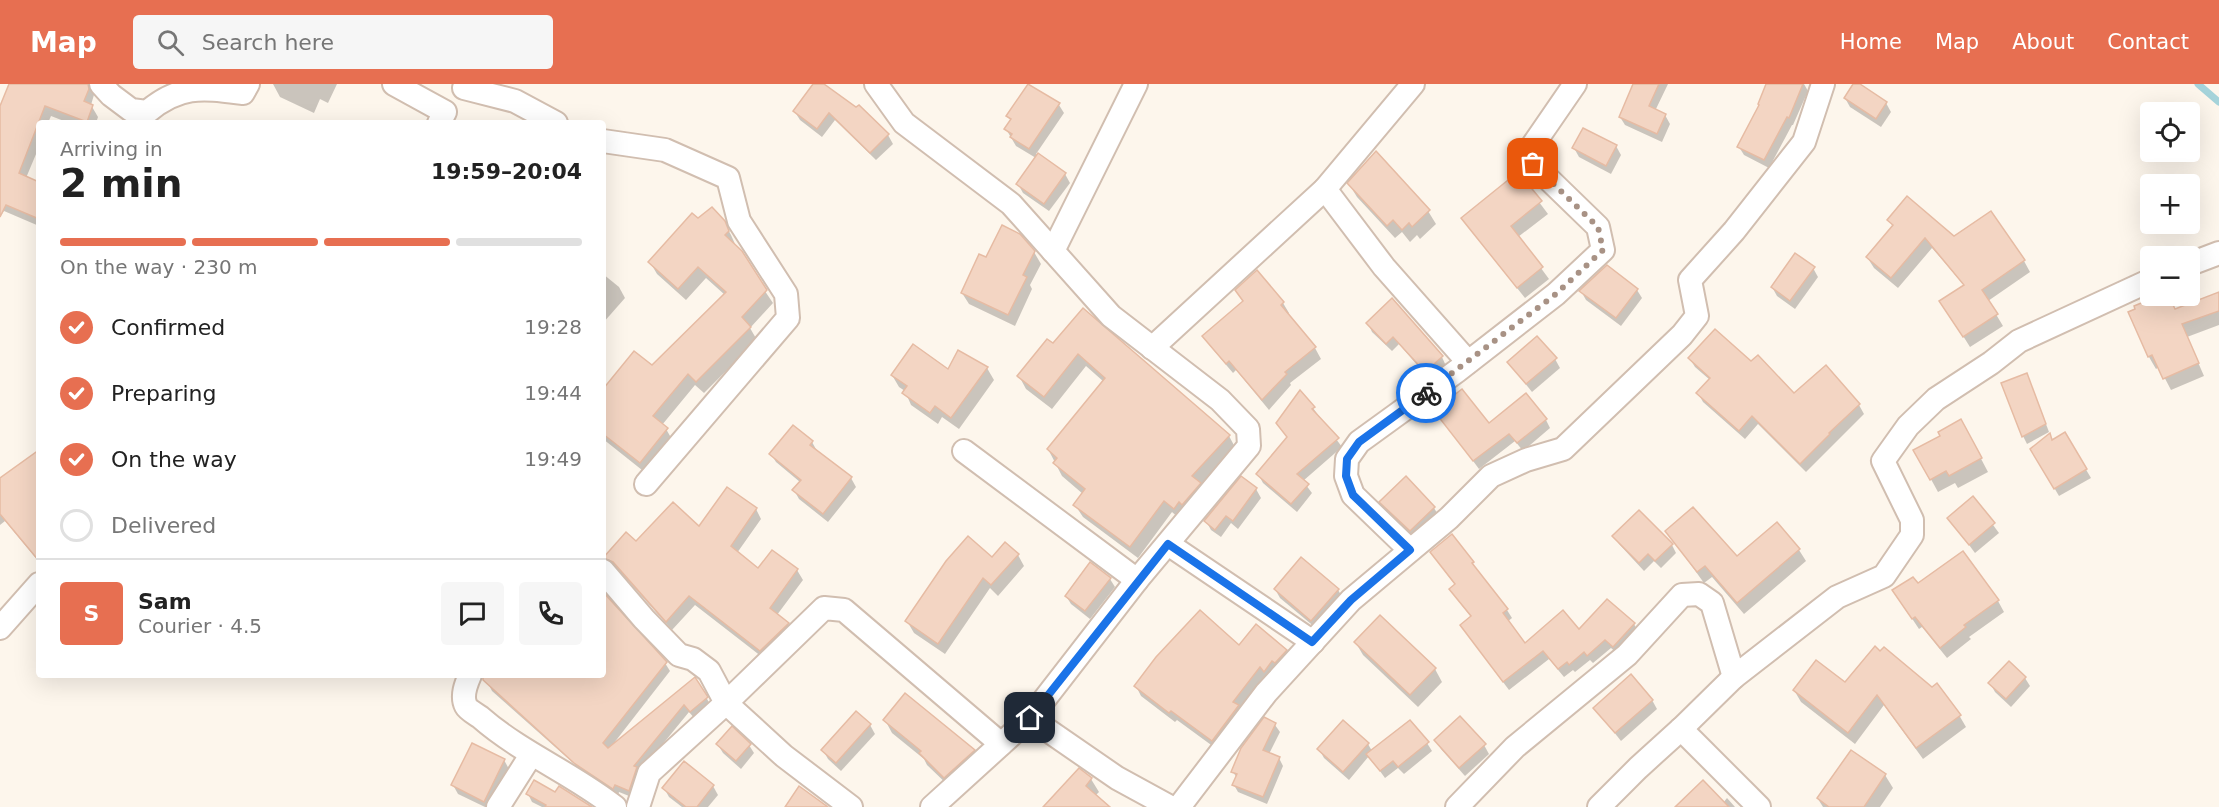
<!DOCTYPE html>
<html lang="en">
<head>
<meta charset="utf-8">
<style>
  body { margin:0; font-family:"DejaVu Sans",sans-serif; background:#f6f6f6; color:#222; height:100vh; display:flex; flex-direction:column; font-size:22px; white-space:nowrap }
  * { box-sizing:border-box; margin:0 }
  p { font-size:20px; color:#767676 }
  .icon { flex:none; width:33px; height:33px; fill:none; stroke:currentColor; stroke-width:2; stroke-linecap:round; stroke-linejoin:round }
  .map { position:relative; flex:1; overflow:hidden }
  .details { position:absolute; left:36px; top:36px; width:570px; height:558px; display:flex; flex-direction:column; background:#fff; border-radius:6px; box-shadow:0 6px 24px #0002 }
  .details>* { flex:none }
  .controls { position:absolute; left:2140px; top:18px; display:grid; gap:12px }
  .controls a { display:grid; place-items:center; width:60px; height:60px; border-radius:6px; background:#fff; box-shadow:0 6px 24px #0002; font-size:30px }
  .pin { position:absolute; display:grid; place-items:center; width:51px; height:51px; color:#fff; margin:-26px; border-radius:12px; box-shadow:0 3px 9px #0006 }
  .courier { position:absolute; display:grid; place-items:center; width:60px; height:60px; margin:-30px; border:4px solid #1a73e8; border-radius:50%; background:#fff; color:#222; box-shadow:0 2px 8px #0007 }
  .headline em { font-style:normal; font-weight:600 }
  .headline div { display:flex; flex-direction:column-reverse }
  .headline { display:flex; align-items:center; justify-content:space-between; height:102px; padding:0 24px }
  h1 { font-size:39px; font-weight:600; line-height:45px }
  .bar { display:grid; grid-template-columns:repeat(4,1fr); gap:9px 6px; align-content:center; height:72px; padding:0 24px }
  .bar i { height:8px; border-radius:4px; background:#e0e0e0 }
  .bar .on { background:#e76f51 }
  .bar p { grid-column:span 4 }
  .line { display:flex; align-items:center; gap:15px; padding:0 24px; border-top:2px solid #e0e0e0 }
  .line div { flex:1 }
  .round { display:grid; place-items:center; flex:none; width:63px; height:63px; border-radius:6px; background:#f6f6f6 }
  ol { padding:0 24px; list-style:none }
  li { display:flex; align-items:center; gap:18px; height:66px }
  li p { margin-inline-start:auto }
  li .icon { padding:6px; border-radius:50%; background:#e76f51; color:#fff; stroke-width:4 }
  li:last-child { color:#767676 }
  li i { width:33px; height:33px; border:3px solid #e0e0e0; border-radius:50% }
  header { display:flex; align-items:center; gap:36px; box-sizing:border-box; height:84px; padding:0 30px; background:#e76f51; color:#fff }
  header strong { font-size:28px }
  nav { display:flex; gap:33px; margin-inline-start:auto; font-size:21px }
  .search { width:420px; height:54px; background:#f6f6f6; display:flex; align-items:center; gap:15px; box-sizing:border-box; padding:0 21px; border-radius:6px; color:#767676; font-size:22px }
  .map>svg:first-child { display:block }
</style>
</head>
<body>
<header>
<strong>Map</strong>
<div class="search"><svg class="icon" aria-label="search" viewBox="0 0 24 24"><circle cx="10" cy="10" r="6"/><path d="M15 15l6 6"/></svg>Search here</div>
<nav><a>Home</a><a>Map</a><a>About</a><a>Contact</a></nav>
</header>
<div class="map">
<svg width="2219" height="723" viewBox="0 0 2219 723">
  <rect width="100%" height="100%" fill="#fdf6ec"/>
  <!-- shadow -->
  <g fill="#0003">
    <polygon points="10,0 93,0 96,4 91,21 98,33 96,39 69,39 51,32 48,39 39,39 39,63 26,94 39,99 39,142 4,127 0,133 0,26"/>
    <polygon points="273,0 337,0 328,19 320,15 314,29 280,13"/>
    <polygon points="815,0 821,0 888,51 893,60 876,76 835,36 822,53 800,36 795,28"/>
    <polygon points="1635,0 1668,0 1655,27 1665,31 1670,40 1662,58 1625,41 1620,33"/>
    <polygon points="1768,0 1804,0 1808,7 1793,41 1792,41 1769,84 1744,71 1739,63 1760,22"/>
    <polygon points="1855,0 1886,19 1891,28 1881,43 1850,23 1845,14"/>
    <polygon points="1030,1 1059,21 1064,29 1036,70 1065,90 1070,99 1049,127 1023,109 1018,100 1036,74 1016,62 1006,45 1011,37 1008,32"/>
    <polygon points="1584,46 1616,62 1621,71 1611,90 1579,73 1574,64"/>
    <polygon points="1518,90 1548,130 1518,153 1549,195 1525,214 1470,145 1463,134"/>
    <polygon points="1349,100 1428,127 1436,140 1420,155 1417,151 1410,158 1402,148 1395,154 1357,113"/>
    <polygon points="697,136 724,138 731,151 735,160 734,161 773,219 750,244 757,256 704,309 695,301 662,341 666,345 673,357 647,390 603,355 603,306 652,283 725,211 706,194 686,216 657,190 650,178"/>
    <polygon points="1889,136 2024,177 2030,188 1988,217 2003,242 1970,263 1948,228 1965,202 1932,164 1898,204 1874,184 1867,173 1893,143"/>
    <polygon points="1034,168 1041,180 1030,201 1032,205 1015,242 969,220 962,209 986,175"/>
    <polygon points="1813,184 1818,193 1795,225 1777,212 1772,203"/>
    <polygon points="603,190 619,203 625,214 603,239"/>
    <polygon points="1637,206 1642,214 1621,242 1586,216 1581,207"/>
    <polygon points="1237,207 1283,219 1289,229 1287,231 1315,264 1321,275 1290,299 1291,301 1269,326 1236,286 1233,289 1210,262 1204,252 1244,218"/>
    <polygon points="2219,210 2219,241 2187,253 2204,292 2171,306 2159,283 2156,285 2149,273 2130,229 2137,226 2136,223 2162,212 2168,212 2176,226"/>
    <polygon points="1083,226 1229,352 1236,365 1181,436 1172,428 1138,474 1083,433 1075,421 1083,410 1062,392 1048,365 1104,298 1086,282 1052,325 1026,305 1019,292 1053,261"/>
    <polygon points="1368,239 1442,273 1446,282 1430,296 1399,260 1392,267 1372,248"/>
    <polygon points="1555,275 1560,284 1532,308 1508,278"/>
    <polygon points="1690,275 1751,279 1794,311 1826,283 1859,321 1864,330 1806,388 1758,340 1745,355 1703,318 1698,309 1710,296 1695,283"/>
    <polygon points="987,284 994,296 959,345 942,333 938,340 911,321 905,307 899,303 892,291"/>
    <polygon points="2030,298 2049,348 2027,360 2023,352"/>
    <polygon points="1313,324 1342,363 1303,397 1312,409 1297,428 1263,399 1258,390 1288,354 1277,339"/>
    <polygon points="1436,327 1489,341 1546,336 1550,344 1523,367 1515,357 1479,385"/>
    <polygon points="1968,350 1988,388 1958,404 1955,399 1938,408 1915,366 1942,352"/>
    <polygon points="2065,350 2091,394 2059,412 2032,366"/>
    <polygon points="812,358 817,367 851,394 856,403 828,438 799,415 794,406 800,398 776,378 771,370"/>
    <polygon points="39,368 39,478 5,437 0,441 0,393 3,394"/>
    <polygon points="1256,405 1261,414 1238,445 1231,439 1221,453 1211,446 1206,437"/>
    <polygon points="1973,414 1999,449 1975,469 1949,434"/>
    <polygon points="1381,418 1434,424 1439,432 1415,455 1386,426"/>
    <polygon points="756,425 761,435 737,469 759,486 772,468 797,486 803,496 777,531 788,540 794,549 766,576 695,521 672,546 620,488 610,483 604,474 636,459 699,445"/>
    <polygon points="1639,428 1672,461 1676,469 1661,484 1654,477 1644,487 1619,460 1614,452"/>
    <polygon points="1777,440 1799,466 1806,477 1744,530 1712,493 1704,499 1667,448 1737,474"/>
    <polygon points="1431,469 1473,479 1477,488 1507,526 1512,534 1507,538 1525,561 1579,547 1634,540 1639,549 1619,571 1611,564 1593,579 1590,576 1575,588 1573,586 1564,593 1549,575 1509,606 1467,550 1472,534 1456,514 1451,505 1456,502"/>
    <polygon points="1018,471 1024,482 998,512 990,504 945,570 914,549 907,537"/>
    <polygon points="1110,495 1115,503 1090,535 1071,520 1066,512"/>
    <polygon points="1918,502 1998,517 2004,528 1969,553 1971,555 1947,574 1922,543 1919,545 1901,518"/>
    <polygon points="1275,505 1338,506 1343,514 1317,545 1280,514"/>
    <polygon points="603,510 665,579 670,587 614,659 697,597 711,622 695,635 689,628 639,689 634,714 619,708 618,712 581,686 492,607 488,599 495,591 603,591"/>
    <polygon points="1356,559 1435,585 1442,598 1418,623 1363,571"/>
    <polygon points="1239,563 1286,567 1292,576 1270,596 1266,592 1240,625 1244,631 1218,666 1177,636 1175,638 1141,612 1136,602"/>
    <polygon points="2025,594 2030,602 2011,623 1995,608 1990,599"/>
    <polygon points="1845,600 1959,631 1966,643 1923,675 1884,621 1855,660 1801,618 1794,606"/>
    <polygon points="1652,616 1657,625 1621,657 1595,624"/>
    <polygon points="1265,635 1275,641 1280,648 1269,670 1279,674 1283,682 1267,720 1238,708 1234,701 1237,694 1233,688"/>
    <polygon points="885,636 974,667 981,678 952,705 927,681 924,675 892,649"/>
    <polygon points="870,641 875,650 841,687 828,675 823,666"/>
    <polygon points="1436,656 1484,661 1489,670 1465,692 1441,665"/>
    <polygon points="1427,659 1432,667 1404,690 1398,684 1385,694 1369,672 1349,696 1324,674 1319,665 1368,660 1372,667"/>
    <polygon points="718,661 749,661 754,669 741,685 723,669"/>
    <polygon points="1851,668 1885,691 1893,704 1880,723 1823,723 1818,715"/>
    <polygon points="504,676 509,685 490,723 485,723 458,710 453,701"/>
    <polygon points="684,679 713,702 718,711 708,723 682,723 669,713 664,704"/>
    <polygon points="1079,686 1091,695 1099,708 1095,712 1103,723 1045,723"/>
    <polygon points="528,710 555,710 588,723 542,723 532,718"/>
    <polygon points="1727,714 1735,723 1683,723 1723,719"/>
  </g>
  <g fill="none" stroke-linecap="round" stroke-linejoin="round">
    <!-- stream -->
    <polyline stroke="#a5d3da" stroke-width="7" points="2198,0 2219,18"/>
  </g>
  <!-- building -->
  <g fill="#f3d5c3" stroke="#e6bba3" stroke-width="1.5">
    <polygon points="9,0 88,0 89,5 84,17 93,21 87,38 45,22 19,89 39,98 39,135 6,121 0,133 0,22"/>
    <polygon points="813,0 824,0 856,23 859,21 889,50 870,69 829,29 817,45 793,27"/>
    <polygon points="1028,0 1060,19 1029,65 1010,53 1012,50 1004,45 1011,35 1006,32"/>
    <polygon points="1633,0 1659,0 1649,22 1666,30 1657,50 1619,33"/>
    <polygon points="1766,0 1803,0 1789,34 1787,33 1764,76 1737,63 1759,21 1758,20"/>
    <polygon points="1853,0 1860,0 1887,18 1876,35 1844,14"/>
    <polygon points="1583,44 1617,61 1606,82 1572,64"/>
    <polygon points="1376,67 1430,126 1412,143 1409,139 1402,146 1393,136 1387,142 1347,99"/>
    <polygon points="1038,69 1066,89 1044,120 1016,100"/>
    <polygon points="1518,88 1542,117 1511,142 1543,183 1517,204 1461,134"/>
    <polygon points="1907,112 1954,152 1991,127 2025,176 1982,206 1998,230 1963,253 1939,217 1964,201 1925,154 1891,194 1866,173 1893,141 1887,136"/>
    <polygon points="712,123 725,137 729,147 725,151 742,167 767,206 742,233 751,243 696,298 688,290 653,332 668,344 640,379 603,350 603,305 634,267 652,281 726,208 698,183 678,205 648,178 692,129 698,134"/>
    <polygon points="1002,141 1020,150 1035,167 1023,191 1027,193 1008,231 961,209 979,170 986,173"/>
    <polygon points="1795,169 1815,183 1790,217 1771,203"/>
    <polygon points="1607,181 1638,205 1616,234 1579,207"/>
    <polygon points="1257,186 1284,218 1281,221 1316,263 1285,288 1287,290 1262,316 1229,277 1226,280 1202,252 1243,217 1235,206"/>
    <polygon points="2219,208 2219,227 2182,240 2199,279 2163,295 2152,271 2148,273 2128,228 2135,225 2134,222 2158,212 2169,212 2175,225"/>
    <polygon points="1392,214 1443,272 1425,288 1393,253 1386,260 1366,239"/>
    <polygon points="1083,224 1230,351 1192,392 1201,399 1182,421 1179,418 1174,425 1164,417 1130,463 1073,421 1085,405 1053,379 1057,374 1047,365 1105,294 1078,270 1044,313 1017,292 1047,255 1053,259"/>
    <polygon points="1715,245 1751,277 1758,271 1794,309 1826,281 1860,320 1829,349 1830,350 1800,380 1752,332 1739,347 1696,309 1710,294 1688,274"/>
    <polygon points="1537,252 1557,274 1526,300 1507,278"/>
    <polygon points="913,260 948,285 958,266 988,283 951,334 935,322 930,329 902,309 907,302 891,291"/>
    <polygon points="2027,289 2046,340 2022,353 2001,299"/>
    <polygon points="1462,305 1489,339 1526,309 1547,335 1517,359 1509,350 1473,377 1434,327"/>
    <polygon points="1300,306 1315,323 1312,325 1339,354 1297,390 1309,400 1291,420 1256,390 1287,353 1276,339"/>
    <polygon points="1961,335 1982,374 1949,392 1946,387 1930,396 1913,366 1940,352 1938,348"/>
    <polygon points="793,341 813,357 810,361 852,393 823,430 792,406 801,396 769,370"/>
    <polygon points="2065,348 2087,385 2054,405 2030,365 2050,349 2052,356"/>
    <polygon points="39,366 39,477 0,430 0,394"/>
    <polygon points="1241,392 1257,404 1233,437 1226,432 1215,446 1204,437"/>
    <polygon points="1406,392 1435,423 1410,447 1379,418"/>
    <polygon points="727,403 757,424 731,462 758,484 772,466 798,485 770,524 789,539 760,567 689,512 666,538 613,478 603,474 626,448 636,457 673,418 699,442"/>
    <polygon points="1973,412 1995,439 1969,461 1947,434"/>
    <polygon points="1693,423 1737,472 1777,438 1800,465 1737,519 1705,482 1697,488 1665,447"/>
    <polygon points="1639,426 1673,460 1655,477 1648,470 1639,479 1612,452"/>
    <polygon points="1452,450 1474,478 1472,479 1508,525 1503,529 1525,559 1563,526 1579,545 1607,515 1635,539 1613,563 1605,556 1587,572 1584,568 1569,581 1567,578 1558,585 1543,567 1503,598 1460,541 1471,532 1449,505 1455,500 1430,468"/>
    <polygon points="968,452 992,473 1005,458 1019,470 991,501 983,494 938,560 905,537 946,477"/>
    <polygon points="1963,467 1999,516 1964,541 1966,543 1940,564 1915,533 1912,535 1892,506 1913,493 1918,499"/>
    <polygon points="1301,473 1339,505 1311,537 1274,505"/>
    <polygon points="1090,478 1111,494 1085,527 1065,512"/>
    <polygon points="603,508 667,578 603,659 608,664 695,593 708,613 690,628 684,621 634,682 637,683 629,707 615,701 613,705 574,679 483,596 483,591 603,591"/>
    <polygon points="1200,526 1239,561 1256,540 1287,566 1275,579 1272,577 1264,588 1260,583 1233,618 1239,621 1212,657 1171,627 1169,629 1134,602 1156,573"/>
    <polygon points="1380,531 1436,584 1410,611 1354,558"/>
    <polygon points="1875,562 1880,567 1884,563 1932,603 1937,599 1961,631 1916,664 1877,611 1848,649 1793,606 1816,576 1845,598"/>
    <polygon points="2009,577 2026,593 2006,615 1988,599"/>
    <polygon points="1631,590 1653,616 1615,649 1593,624"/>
    <polygon points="905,609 975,666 944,694 919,669 921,667 883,636"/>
    <polygon points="856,627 871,640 836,679 821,666"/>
    <polygon points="1460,632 1486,660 1459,684 1434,656"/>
    <polygon points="1264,633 1276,639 1263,666 1280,673 1263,713 1232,701 1237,690 1231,688 1241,664"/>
    <polygon points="1343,636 1369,659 1343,688 1317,665"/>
    <polygon points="1410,636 1429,658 1398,683 1393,677 1380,687 1366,670"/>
    <polygon points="732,642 751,660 736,677 716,660"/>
    <polygon points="472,659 505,675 484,718 451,701"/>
    <polygon points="1851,666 1886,690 1864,723 1829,723 1817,714"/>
    <polygon points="684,677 714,701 697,723 686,723 662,704"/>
    <polygon points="1079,684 1092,694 1086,702 1110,723 1043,723"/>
    <polygon points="534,696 555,708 559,702 592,723 545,723 546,721 526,710"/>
    <polygon points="1703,696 1729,723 1675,723"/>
    <polygon points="799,702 828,723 785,723"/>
  </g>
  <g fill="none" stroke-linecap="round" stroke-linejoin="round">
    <defs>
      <g id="street">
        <path d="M101,0L111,11L131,26L147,28C180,0 203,4 243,9L248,0"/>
        <polyline points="394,0 445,28 439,39"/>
        <polyline points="876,0 904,39 1011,120 1111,232 1220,316 1248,345 1249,362 1137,496 1030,634 932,723"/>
        <polyline points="464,4 515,17 556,39"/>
        <polyline points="603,57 665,66 728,94 739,137 786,210 788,234 646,400"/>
        <polyline points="1325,105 1384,183 1468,278"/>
        <polyline points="1053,167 1136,0"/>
        <polyline points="2190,180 2219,169"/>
        <polyline points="1152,264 1325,105 1413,0"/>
        <polyline points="964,367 1137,496"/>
        <polyline points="1168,460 1313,558"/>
        <polyline points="1410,466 1353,411 1346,392 1347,375 1359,358 1457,287 1556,210 1603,166 1598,143 1533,80 1533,61 1575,0"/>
        <polyline points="603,487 644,535 679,571 693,575 709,587 726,619 649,689 638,723"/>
        <polyline points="0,544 39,500"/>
        <path d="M470,591C466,600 461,612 466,622C468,626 476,630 480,633C521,669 572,689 615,723"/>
        <polyline points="1030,634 1117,694 1170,723"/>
        <polyline points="1681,645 1759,723"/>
        <polyline points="498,723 531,671"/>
        <polyline points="851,723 784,672 726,619 824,524 844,526 1001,660"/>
        <polyline points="1179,723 1266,609 1351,516 1449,434 1491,392 1526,376 1563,365 1682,251 1697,232 1690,196 1734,147 1804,58 1823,0"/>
        <polyline points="1457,723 1515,663 1627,571 1682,511 1699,510 1712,519 1734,593"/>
        <polyline points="1599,723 1638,684 1681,645 1734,593 1837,513 1884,492 1912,451 1912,436 1883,377 1908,342 1936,315 1991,279 2019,257 2151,196"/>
      </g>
    </defs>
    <!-- street casing -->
    <use href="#street" stroke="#d1beb0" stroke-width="26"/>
    <!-- street -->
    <use href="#street" stroke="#fff" stroke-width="22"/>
  </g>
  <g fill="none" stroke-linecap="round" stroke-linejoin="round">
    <!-- done -->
    <polyline stroke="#a89285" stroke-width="6" stroke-dasharray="0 10.8" points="1426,309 1556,210 1603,166 1598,143 1533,80"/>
    <!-- route -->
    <polyline stroke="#1a73e8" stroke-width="8" points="1030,634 1168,460 1312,558 1351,516 1410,466 1353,411 1346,392 1347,375 1359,358 1426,309"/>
  </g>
</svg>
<div class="controls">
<a><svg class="icon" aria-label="locate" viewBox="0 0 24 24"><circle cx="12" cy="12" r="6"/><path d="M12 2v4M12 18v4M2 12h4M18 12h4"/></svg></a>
<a>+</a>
<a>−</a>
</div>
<div class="pin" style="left:1533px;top:80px;background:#ea580c"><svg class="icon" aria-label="bag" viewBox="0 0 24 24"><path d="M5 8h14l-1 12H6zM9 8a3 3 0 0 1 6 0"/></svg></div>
<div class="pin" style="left:1030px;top:634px;background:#1f2937"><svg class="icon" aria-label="home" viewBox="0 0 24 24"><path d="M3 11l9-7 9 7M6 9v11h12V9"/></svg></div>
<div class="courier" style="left:1426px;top:309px"><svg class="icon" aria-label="bike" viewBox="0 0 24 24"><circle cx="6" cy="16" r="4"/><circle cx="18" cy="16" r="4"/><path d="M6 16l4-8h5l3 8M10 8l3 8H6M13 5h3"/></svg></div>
<section class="details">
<div class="headline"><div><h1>2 min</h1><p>Arriving in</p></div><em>19:59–20:04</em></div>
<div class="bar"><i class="on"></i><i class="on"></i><i class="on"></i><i></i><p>On the way · 230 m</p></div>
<ol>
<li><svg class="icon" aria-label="check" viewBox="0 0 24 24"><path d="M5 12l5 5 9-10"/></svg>Confirmed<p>19:28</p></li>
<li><svg class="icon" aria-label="check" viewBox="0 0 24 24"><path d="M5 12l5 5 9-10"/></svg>Preparing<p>19:44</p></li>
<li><svg class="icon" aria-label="check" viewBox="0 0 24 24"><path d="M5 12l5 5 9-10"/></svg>On the way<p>19:49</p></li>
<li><i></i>Delivered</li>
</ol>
<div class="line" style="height:108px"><b class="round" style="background:#e76f51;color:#fff">S</b><div><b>Sam</b><p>Courier · 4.5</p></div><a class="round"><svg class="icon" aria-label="chat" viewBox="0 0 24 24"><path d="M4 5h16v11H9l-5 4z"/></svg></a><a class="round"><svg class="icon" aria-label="phone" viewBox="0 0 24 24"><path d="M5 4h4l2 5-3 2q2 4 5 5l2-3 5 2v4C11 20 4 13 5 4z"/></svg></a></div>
</section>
</div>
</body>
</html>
